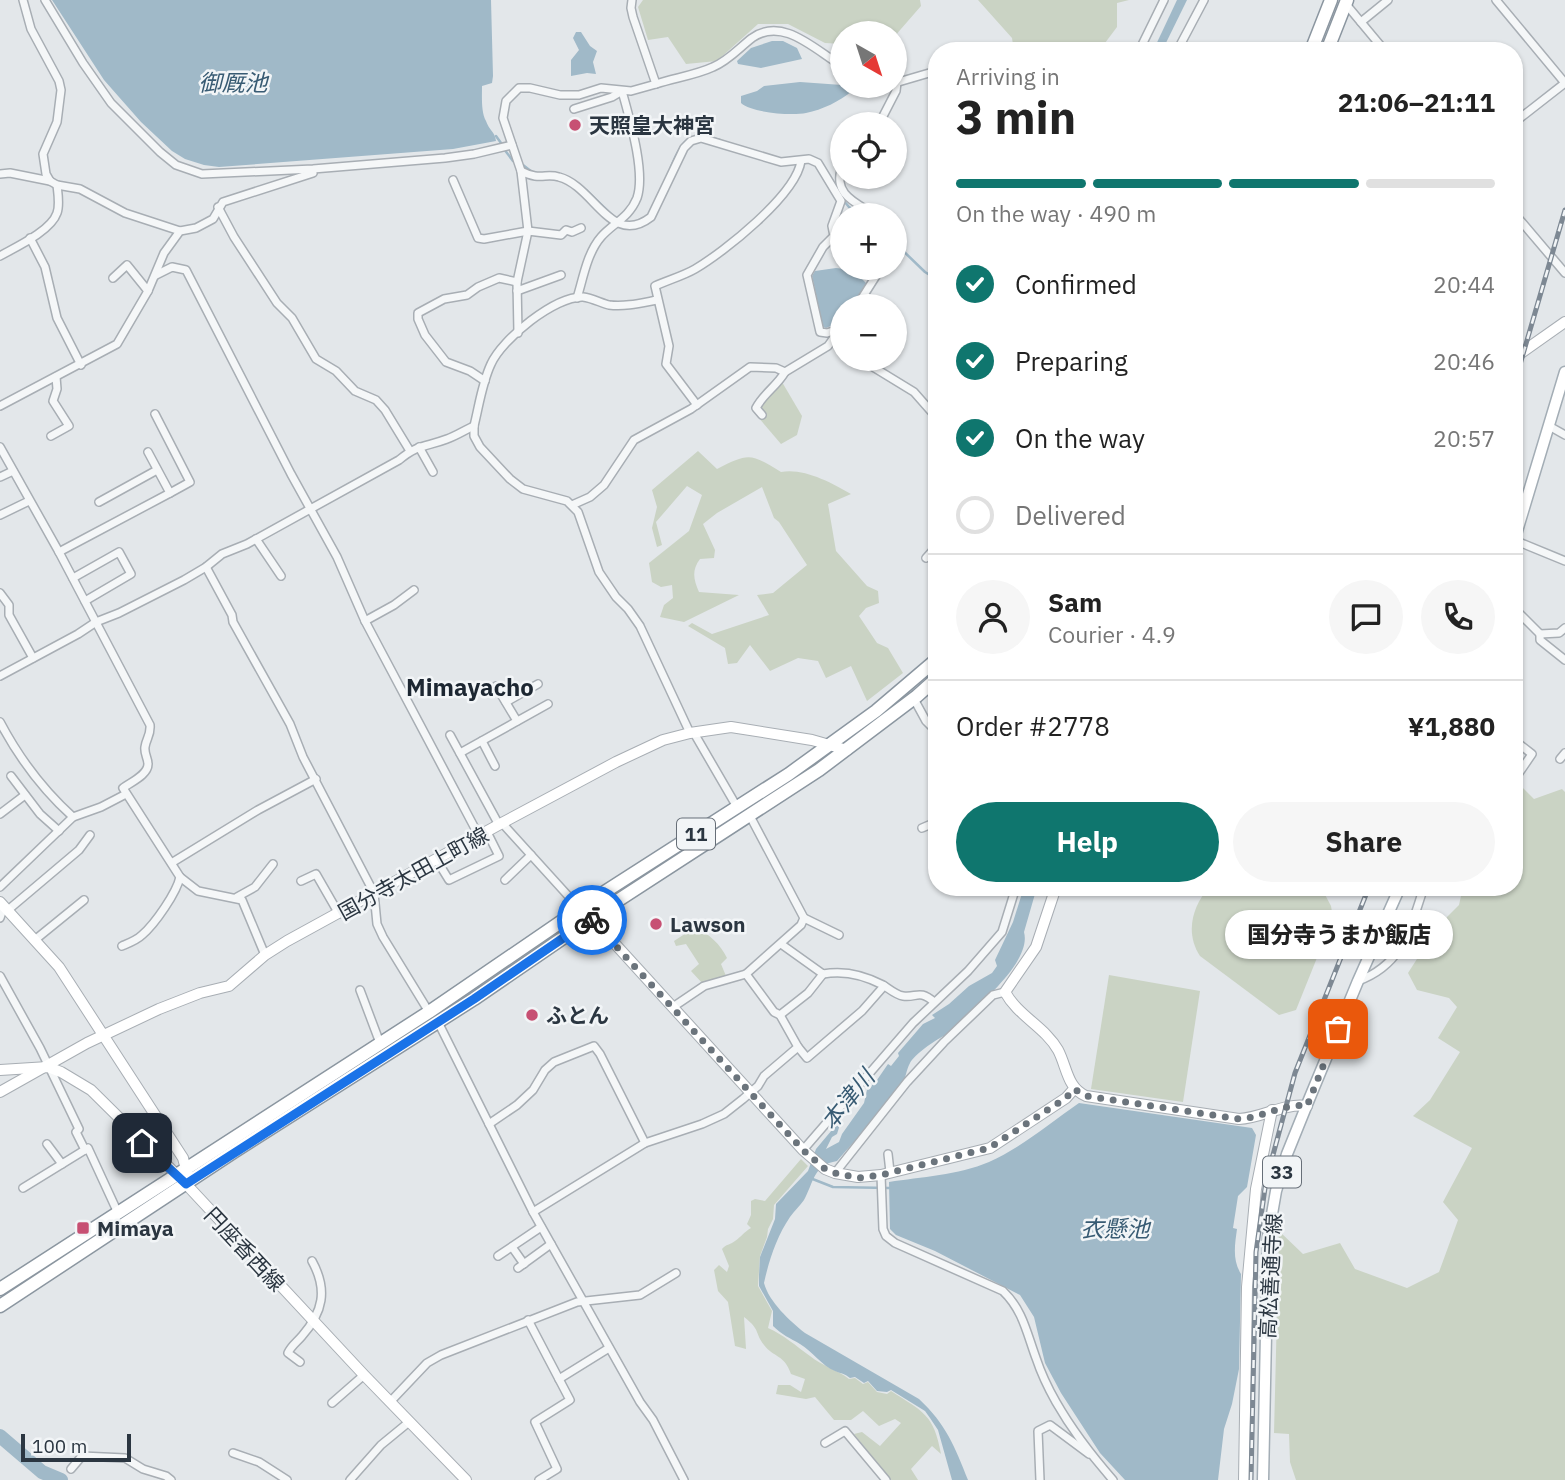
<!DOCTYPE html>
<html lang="en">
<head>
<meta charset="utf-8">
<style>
  body { margin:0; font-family:"IBM Plex Sans","Noto Sans JP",sans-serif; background:#f6f6f6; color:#222; height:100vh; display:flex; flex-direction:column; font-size:26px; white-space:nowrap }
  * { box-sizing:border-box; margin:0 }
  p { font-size:23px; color:#767676 }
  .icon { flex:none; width:38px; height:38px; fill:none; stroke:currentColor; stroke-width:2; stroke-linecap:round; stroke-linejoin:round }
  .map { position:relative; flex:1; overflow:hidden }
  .side { position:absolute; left:928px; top:42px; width:595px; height:854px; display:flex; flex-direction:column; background:#fff; border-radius:28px; box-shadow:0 2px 5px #0004 }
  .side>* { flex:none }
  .needle { width:46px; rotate:141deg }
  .fabs { position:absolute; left:830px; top:21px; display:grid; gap:14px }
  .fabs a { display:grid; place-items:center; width:77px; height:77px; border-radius:50%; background:#fff; box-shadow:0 2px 5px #0004; font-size:35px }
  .scale { position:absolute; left:21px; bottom:18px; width:110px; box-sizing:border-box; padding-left:7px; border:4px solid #2b3641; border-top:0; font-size:19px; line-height:24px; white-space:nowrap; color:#2b3641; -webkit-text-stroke:5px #f2f5f7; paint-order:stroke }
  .pin { position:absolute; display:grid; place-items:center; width:60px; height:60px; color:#fff; margin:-30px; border-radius:14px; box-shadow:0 4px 10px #0006 }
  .courier { position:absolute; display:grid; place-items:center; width:70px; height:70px; margin:-35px; border:5px solid #1a73e8; border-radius:50%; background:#fff; color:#222; box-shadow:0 2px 9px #0007 }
  .bubble { position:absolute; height:49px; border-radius:24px; background:#fff; box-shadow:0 2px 5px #0004; font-size:23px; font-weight:800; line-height:49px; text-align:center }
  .summary em { font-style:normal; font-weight:800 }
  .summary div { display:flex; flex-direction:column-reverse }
  .summary { display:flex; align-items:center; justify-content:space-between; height:119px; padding:0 28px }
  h1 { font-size:46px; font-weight:800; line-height:52px }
  .bar { display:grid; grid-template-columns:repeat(4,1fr); gap:10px 7px; align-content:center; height:84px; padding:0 28px }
  .bar i { height:9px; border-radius:5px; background:#e0e0e0 }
  .bar .active { background:#0f766e }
  .bar p { grid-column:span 4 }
  .line { display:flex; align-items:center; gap:18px; padding:0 28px; border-top:2px solid #e0e0e0 }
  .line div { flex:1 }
  .round { display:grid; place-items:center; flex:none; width:74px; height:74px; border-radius:37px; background:#f6f6f6 }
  ol { padding:0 28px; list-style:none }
  li { display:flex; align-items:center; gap:21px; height:77px }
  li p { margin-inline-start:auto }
  li .icon { padding:7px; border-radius:50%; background:#0f766e; color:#fff; stroke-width:4 }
  li:last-child { color:#767676 }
  li i { width:38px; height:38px; border:4px solid #e0e0e0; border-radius:50% }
  .primary-button { display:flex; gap:14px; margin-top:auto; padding:14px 28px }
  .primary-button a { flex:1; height:80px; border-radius:42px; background:#0f766e; color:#fff; font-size:28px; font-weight:800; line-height:80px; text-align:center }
  .primary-button a+a { background:#f6f6f6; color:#222 }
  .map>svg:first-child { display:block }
</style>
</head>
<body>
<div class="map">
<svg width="1565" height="1480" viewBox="0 0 1565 1480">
  <rect width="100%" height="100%" fill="#e3e7ea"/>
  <!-- green -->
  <g fill="#cad3c4">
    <polygon points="643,0 920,0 921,6 894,37 894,33 842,33 842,44 825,43 788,24 758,24 717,61 686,64 668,37 648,40 638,7"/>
    <polygon points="978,0 1129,0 1117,3 1117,27 1099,51 1014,51 1012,38"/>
    <polygon points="782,382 802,416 797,435 781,444 752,410"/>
    <path d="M698,451L717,469C749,453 750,453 781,472C804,468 830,482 851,494L828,504L836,551L867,586L878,591L879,603L866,608L859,616L877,643L888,648L903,673L867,701L851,666L826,678L818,661L798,658L770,671L750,645L737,663L728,664L725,648L688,626L692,623L712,634L769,615L757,595L773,593L807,565L779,522L774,518L762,487L717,513L703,524L715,550L714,558L700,559C691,571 694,580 699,592L739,595L684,622L660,617L664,605L673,598L672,585L661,587L652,582L649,563L689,531L702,495L687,486L656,522L662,545L657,547L652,528L657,507L652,490Z"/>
    <polygon points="1516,781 1534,799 1562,789 1565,792 1565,1480 1296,1480 1290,1462 1289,1434 1274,1433 1279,1231 1303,1254 1340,1243 1355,1269 1407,1288 1439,1272 1458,1220 1443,1202 1472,1148 1413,1116 1430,1100 1460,1052 1438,1038 1457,1007 1449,998 1417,990 1408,973 1438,926 1459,905 1463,887 1514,887 1514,782"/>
    <path d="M1209,887H1321L1331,906L1333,918L1296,1010L1279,1015L1200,956C1185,933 1192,907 1209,887Z"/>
    <path d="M694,928C708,932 721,945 727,958L721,964L726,976L703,984L691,971L699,964L686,944L676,946L674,941Z"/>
    <polygon points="1109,975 1200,991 1183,1102 1091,1089"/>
    <path d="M801,1159L808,1166L774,1205L773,1219L768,1229L767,1237L760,1256L758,1286L772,1311L768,1328C784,1335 796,1346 810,1356C822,1366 838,1370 849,1379L855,1378L863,1384L868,1382L877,1392L887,1394L891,1391C923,1412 934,1414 941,1454L932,1446L911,1469L918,1480H891L854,1434L862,1432L880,1446L901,1423L895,1419L879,1426L863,1411L851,1420H834L815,1397L806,1399L776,1394L778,1385H790L801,1392L805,1379L791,1374C784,1354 774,1358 764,1345C754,1332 761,1330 744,1317L746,1349L735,1346L728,1302L718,1291L714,1270L719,1265L727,1272L729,1266L722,1249C726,1244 730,1245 735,1241C741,1237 744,1232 751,1228L747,1224L751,1215V1201L755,1199L765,1201Z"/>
  </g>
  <!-- water -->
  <g fill="#a0b9c8">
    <path d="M52,0H491L493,76L492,83L482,86C482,97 481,112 486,121C489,130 495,132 496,141L453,149L219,167L204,165L185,159L172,151L141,122L104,80Z"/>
    <polygon points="1177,0 1187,0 1162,51 1153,51"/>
    <polygon points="576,32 581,32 590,46 597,51 593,62 596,74 587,73 571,76 571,60 579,50 573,38"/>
    <polygon points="772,41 783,41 797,48 802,59 761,68 738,64 737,61 751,48"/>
    <path d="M800,82L842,85L852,91C840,101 822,110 806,113C792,116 752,113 741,103V96L757,91L764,86Z"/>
    <polygon points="836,268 853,270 867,284 851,306 842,306 840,322 826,328 823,327 812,276 815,271"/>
    <path d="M1024,887H1037L1024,932C1033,965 966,1015 944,1036C935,1040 914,1055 910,1063C906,1070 906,1078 902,1084C883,1111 859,1136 837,1161C813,1165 814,1182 804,1200C800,1206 794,1211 790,1217C777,1236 769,1260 764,1283C769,1302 790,1321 805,1333L919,1399C946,1424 955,1447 968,1480H952L938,1430L930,1418L925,1411L891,1390L887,1392L877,1391L868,1381L864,1383L855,1377L850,1378C844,1373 842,1374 835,1371C822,1366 812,1351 800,1344C790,1338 782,1335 773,1326V1311L759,1286V1275L760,1257L775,1219L776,1204L808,1171L816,1149L842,1118L837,1134L832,1137L826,1149L839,1142L842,1134L864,1103L867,1090L877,1080L888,1064L891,1066L899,1056L898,1053L923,1024L935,1018L932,1015L949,1004L969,986L992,973L997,966L995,960L1013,922Z"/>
    <path d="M1079,1103L1252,1128L1256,1135L1247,1187L1238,1196L1233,1228L1237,1229C1235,1244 1232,1260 1241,1274L1239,1369L1232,1404L1224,1429L1218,1480H1125L1100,1453L1061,1393L1045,1363L1034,1317L1020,1295L935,1251L896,1235L890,1229L889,1182C921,1177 958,1175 989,1162C1021,1148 1050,1123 1079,1103Z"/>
  </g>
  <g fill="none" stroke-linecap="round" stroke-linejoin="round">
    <!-- stream -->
    <g stroke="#a0b9c8" stroke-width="2.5">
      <polyline points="496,136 501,143"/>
      <polyline points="504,149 513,161"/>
      <polyline points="523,165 532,172"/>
      <path d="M671,167C682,139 690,130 720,140"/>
      <polyline points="586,190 614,217"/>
      <polyline points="844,201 849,207 865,215"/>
      <polyline points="896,244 925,272 936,279"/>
      <polyline points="810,1178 833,1187 889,1188"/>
    </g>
    <!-- river -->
    <polyline stroke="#a0b9c8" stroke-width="14" points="0,1436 42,1472 61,1480"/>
    <defs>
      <g id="street">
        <polyline points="23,0 31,29 59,81 61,90 57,122 43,154 46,174 50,181 57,185 80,189 125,213 180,231"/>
        <polyline points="45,0 83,63 111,103 160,152 176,165 202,174 313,169 445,158 474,154 512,145"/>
        <polyline points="1496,0 1565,83"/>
        <polyline points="1345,3 1385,51"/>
        <polyline points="1361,22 1388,0"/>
        <polyline points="1139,51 1164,0"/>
        <polyline points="1177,51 1204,0"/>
        <polyline points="895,83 936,71"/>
        <path d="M656,84C674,78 696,75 713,67C728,61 739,48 752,38C783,16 815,50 842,66"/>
        <path d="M574,109L612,97L622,91C629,117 646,172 637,198C629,218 613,223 601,237C587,253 583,279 577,298"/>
        <polyline points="879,124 896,91 897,82"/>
        <polyline points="1514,128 1515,122 1565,83"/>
        <path d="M842,167C832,195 857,203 875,215"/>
        <polyline points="521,171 503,118 506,101 519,88 530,88 560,95 579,95 601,88 631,91 656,84 633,17 631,8 632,0"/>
        <polyline points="0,174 10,173 50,181"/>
        <polyline points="453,180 478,238 484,239 528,231 561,235 566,230 572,232 581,228"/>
        <polyline points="218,207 234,237 277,303 292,318 316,359 336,371 355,391 376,400 385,410 410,451"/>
        <polyline points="1514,213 1565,273"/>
        <polyline points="30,238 45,267 57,318 81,365"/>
        <path d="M0,256C16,247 51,231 57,213C60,205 58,194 57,185"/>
        <polyline points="156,275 172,267 186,270 291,474 337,557 365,621 479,836"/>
        <polyline points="113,278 127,265 148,291"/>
        <polyline points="517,291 561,275"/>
        <path d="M657,300C641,303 625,307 609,305C601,303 592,298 583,297C555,296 502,339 491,364C482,383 479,406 474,426V436L480,447L510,479L523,489L567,501L578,512L599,572L616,597L628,609L640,626L690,733"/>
        <polyline points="857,306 881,268"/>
        <path d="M518,333L517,282L528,231L521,171C540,181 545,173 559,177C594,186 611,248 651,217L684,148L691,141L701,138L781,162L809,159L818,163L841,201L832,226L834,236L823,247L807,275L820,332L827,333L836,330"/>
        <polyline points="860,359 914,392 936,417"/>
        <polyline points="485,381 470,371 446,362 425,335 418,319 418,313 444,299 467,295 478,287 499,278 517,282"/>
        <path d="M697,405L666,364L669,346L655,286C668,280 683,276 695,269C724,252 796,195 801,161"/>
        <polyline points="0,406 117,344 148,291 164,253 180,231 196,228 213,219 223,202 313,173"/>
        <polyline points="155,414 190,482 170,493"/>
        <path d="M762,415L756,408C763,394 777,386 785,372"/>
        <polyline points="1549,426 1565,435"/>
        <polyline points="51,436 69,426 53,401 57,389 56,377"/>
        <path d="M0,447L59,552L150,725C151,735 146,739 145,747C144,754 148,758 148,764C148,775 131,782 123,788L180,877C177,892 155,924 142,935C137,940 129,943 122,946"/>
        <polyline points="419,447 433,472"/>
        <polyline points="0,477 13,471"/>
        <polyline points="99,502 157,470"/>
        <polyline points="572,505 590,497 604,485 634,440 691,409 750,367 776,368 785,372 828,346 842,326"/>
        <polyline points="0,515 29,501"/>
        <polyline points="256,539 281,576"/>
        <polyline points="1514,540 1565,561"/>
        <polyline points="59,552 170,493 148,452"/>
        <polyline points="926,558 934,549 936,551"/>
        <polyline points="206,567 232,615 233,622 290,724 303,757 374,893 377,924 383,937 429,1012"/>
        <polyline points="73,578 119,552 131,574 85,601"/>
        <polyline points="0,593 9,605 9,615 33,658"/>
        <polyline points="1514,608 1540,634 1540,640 1565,660"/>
        <polyline points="365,621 394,605 414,590"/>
        <polyline points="1540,634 1559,633 1565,628"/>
        <path d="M0,676L78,634L96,622L119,613L184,580L206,567L222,554L247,544L399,460C418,444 426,447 447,439C456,436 465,430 474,426"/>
        <polyline points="496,686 517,721"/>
        <polyline points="914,699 926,721 936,731"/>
        <polyline points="506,702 538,684"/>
        <path d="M0,722C19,758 43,790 73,817"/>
        <polyline points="694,733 737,807"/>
        <polyline points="450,735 499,825"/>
        <polyline points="1514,740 1532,754 1519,773"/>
        <polyline points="482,741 495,766"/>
        <polyline points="460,753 548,704"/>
        <polyline points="1560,759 1565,753"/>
        <polyline points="11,776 40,814 59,831"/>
        <polyline points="0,814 25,795"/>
        <polyline points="502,823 581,910"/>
        <polyline points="922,828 936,822"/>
        <polyline points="436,859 449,880 499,856 487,832"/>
        <polyline points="173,862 258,810 316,779"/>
        <polyline points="180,877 198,891 242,900 265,955"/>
        <polyline points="505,880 531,855"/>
        <polyline points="301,881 316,874 339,914"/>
        <polyline points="0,887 73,817 101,807 126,794"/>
        <polyline points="237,897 255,887 273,864"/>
        <polyline points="8,910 79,850 90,835"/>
        <polyline points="0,918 4,906"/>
        <polyline points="804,918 839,935"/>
        <polyline points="36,939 84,900"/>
        <path d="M781,944L823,974C844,970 864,975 883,985C888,988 896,995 903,996C917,998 919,989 934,1002"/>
        <polyline points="0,976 40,1048 79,1129 76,1132 85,1150"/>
        <path d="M1358,981C1404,964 1410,928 1424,887"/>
        <polyline points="360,990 380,1043"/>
        <polyline points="673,1007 704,986 746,974 801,925 804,918 750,816"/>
        <polyline points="780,1015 808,993 823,974"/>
        <polyline points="438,1022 533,1212 640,1402 653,1420 684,1480"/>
        <polyline points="798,1047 807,1058 862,1011 884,986"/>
        <polyline points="489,1124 517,1105 533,1090 545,1070 554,1062 594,1046 600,1054 645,1143"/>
        <polyline points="47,1144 62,1164"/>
        <polyline points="803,1150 913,1023 968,971 1002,932 1016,887"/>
        <polyline points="888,1154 890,1172"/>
        <polyline points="835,1173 907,1082 944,1042 993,995 1005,992"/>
        <path d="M881,1175L883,1229L886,1236L895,1243L1003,1291C1023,1310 1027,1334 1036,1358C1041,1373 1048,1388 1056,1402C1072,1430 1092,1456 1113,1480"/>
        <polyline points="23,1188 88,1148 118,1213"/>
        <polyline points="533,1212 645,1143 702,1124 724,1114 743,1099 758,1086 764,1076 798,1047 780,1015 774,1012 746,974"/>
        <polyline points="512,1247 524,1264"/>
        <polyline points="498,1256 541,1227"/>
        <polyline points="518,1268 551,1244"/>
        <polyline points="528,1320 570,1400 535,1422 557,1469 539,1480"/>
        <path d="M300,1362L288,1353C291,1346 297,1342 302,1336C323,1312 328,1290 312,1261"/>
        <polyline points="559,1379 609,1348"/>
        <polyline points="390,1402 427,1363 441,1355 577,1302 640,1295 676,1273"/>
        <polyline points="332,1403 364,1375"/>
        <polyline points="825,1443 845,1431 886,1480"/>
        <polyline points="233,1453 259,1462 287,1480"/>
        <polyline points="71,1469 82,1456 125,1458 143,1469 166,1476 171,1480"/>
        <polyline points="350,1480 381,1445 409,1422"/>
        <polyline points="1040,1480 1038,1431 1050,1425 1089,1454"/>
      </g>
      <g id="secondary">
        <polyline points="1514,358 1565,322"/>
        <path d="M1056,887L1036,947L1005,992C1018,1016 1045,1027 1058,1050C1067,1067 1067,1088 1086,1096L1239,1119C1263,1118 1282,1103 1307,1106"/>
        <polyline points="0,902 59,967 183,1158 187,1173"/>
        <polyline points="581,910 606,934 803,1150 825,1169 835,1173 858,1177 881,1175 990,1148 1066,1098 1074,1089"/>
        <polyline points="0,1070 48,1067 61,1072 91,1090 186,1184 364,1375 466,1480"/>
        <polyline points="0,1092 87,1043 159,1009 200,993 229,986 265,955 287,941 502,823 616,762 663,740 690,733 731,727 812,740 847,750"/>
        <polyline points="1244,1480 1247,1287 1256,1189 1272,1110"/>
      </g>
      <g id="primary">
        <polyline points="1514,541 1565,372"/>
        <polyline points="1263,1480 1268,1237 1276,1191 1287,1154 1308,1102 1358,981 1400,887"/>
      </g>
      <g id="highway">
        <polyline points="1311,51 1331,0"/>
        <polyline points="1327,51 1347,0"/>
        <polyline points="0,1289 429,1012 603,893 789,774 876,711 936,660"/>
        <polyline points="0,1306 235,1151 474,999 611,905 819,770 917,696 936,679"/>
      </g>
    </defs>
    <!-- street casing -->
    <use href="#street" stroke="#a8aeb4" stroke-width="10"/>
    <!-- secondary casing -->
    <use href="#secondary" stroke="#a8aeb4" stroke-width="12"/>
    <!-- primary casing -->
    <use href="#primary" stroke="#a3adb5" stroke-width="13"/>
    <!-- highway casing -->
    <use href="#highway" stroke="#8b96a0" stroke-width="15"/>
    <!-- street -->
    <use href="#street" stroke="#f5f7f8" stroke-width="7"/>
    <!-- secondary -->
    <use href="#secondary" stroke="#fff" stroke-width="10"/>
    <!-- primary -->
    <use href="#primary" stroke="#fff" stroke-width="10"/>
    <!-- highway -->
    <use href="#highway" stroke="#fff" stroke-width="12"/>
    <defs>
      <g id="rail">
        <polyline points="1514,385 1565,210"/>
        <polyline points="1251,1480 1256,1252 1266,1181 1295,1073 1369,887"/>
      </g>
    </defs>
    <!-- rail casing -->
    <use href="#rail" stroke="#7d8893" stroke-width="5"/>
    <!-- rail -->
    <use href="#rail" stroke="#f2f5f7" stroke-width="2.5" stroke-dasharray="8" stroke-linecap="butt"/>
  </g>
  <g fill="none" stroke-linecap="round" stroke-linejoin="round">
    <!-- done -->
    <path stroke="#6b747c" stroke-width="7" stroke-dasharray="0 12.6" d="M592,920L803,1150L825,1169L835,1173L858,1178L881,1175L989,1148L1066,1098L1074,1089L1086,1096L1239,1119C1263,1118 1282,1103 1307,1106L1338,1029"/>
    <!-- route -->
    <polyline stroke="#1a73e8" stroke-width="9" points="142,1143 186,1184 474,999 591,919 592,920"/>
  </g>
  <!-- markers -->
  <g fill="#c75073" stroke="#f2f5f7" stroke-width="2.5">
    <circle cx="575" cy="125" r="7"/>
    <circle cx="656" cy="924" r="7"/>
    <circle cx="532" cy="1015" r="7"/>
    <rect x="76" y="1221" width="14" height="14" rx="3.5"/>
  </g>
  <g text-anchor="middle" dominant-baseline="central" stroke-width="5" stroke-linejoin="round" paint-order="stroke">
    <!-- shield labels -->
    <g fill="#f2f5f7" stroke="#676f78" stroke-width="2">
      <rect x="677" y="818.5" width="38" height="31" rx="5"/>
      <rect x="1263" y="1156.5" width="38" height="31" rx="5"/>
    </g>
    <g font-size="19" font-weight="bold" fill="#2b3641">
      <text x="696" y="834">11</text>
      <text x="1282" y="1172">33</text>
    </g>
    <!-- poi labels -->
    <g font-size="21" font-weight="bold" fill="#2b3641" stroke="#f2f5f7" text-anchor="start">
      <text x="589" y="125">天照皇大神宮</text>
      <text x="670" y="924">Lawson</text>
      <text x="546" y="1015">ふとん</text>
      <text x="97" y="1228">Mimaya</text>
    </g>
    <!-- street labels -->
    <g font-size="21" fill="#2b3641" stroke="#f2f5f7">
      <text transform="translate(413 873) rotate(-29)">国分寺太田上町線</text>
      <text transform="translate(245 1249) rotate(47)">円座香西線</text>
      <text transform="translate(1270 1276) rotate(-87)">高松善通寺線</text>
    </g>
    <!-- water labels -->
    <g font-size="23" font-style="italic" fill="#385b73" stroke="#f2f5f7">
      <text x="233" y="82">御厩池</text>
      <text transform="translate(847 1099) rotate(-51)">本津川</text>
      <text x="1115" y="1228">衣懸池</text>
    </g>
    <!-- quarter labels -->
    <g font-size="24" font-weight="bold" fill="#1d2732" stroke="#f2f5f7">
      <text x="470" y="687">Mimayacho</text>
    </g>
  </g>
</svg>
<div class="fabs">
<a><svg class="needle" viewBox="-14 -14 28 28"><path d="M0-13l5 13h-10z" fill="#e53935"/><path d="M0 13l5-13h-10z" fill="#767676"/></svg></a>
<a><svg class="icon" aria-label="locate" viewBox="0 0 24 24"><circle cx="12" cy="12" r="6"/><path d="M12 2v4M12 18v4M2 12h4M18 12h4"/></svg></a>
<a>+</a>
<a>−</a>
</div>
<div class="scale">100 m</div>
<div class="pin" style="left:1338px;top:1029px;background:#ea580c"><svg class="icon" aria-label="bag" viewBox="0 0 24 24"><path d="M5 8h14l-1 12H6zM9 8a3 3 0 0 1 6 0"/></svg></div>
<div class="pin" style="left:142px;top:1143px;background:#1f2937"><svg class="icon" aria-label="home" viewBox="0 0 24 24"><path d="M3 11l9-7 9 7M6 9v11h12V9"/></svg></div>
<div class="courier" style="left:592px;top:920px"><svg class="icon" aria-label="bike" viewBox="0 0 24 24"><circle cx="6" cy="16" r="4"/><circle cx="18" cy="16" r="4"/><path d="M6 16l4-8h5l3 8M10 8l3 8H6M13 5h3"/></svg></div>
<div class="bubble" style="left:1225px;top:910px;width:228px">国分寺うまか飯店</div>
<section class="side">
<div class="summary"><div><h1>3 min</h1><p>Arriving in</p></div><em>21:06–21:11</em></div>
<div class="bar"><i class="active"></i><i class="active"></i><i class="active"></i><i></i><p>On the way · 490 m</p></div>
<ol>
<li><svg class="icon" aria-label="check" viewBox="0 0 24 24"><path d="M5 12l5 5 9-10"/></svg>Confirmed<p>20:44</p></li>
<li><svg class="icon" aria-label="check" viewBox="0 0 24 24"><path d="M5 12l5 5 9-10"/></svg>Preparing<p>20:46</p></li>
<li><svg class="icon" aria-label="check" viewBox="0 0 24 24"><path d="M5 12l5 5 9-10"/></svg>On the way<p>20:57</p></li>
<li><i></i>Delivered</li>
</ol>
<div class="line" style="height:126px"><a class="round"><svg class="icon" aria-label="person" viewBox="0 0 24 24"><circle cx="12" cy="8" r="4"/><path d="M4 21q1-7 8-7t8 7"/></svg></a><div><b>Sam</b><p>Courier · 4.9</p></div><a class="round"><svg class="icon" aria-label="chat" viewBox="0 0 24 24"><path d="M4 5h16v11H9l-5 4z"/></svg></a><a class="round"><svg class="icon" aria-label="phone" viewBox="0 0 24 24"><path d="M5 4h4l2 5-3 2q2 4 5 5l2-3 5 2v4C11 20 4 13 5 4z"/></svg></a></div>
<div class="line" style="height:91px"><div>Order #2778</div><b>¥1,880</b></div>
<div class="primary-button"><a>Help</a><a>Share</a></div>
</section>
</div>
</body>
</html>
